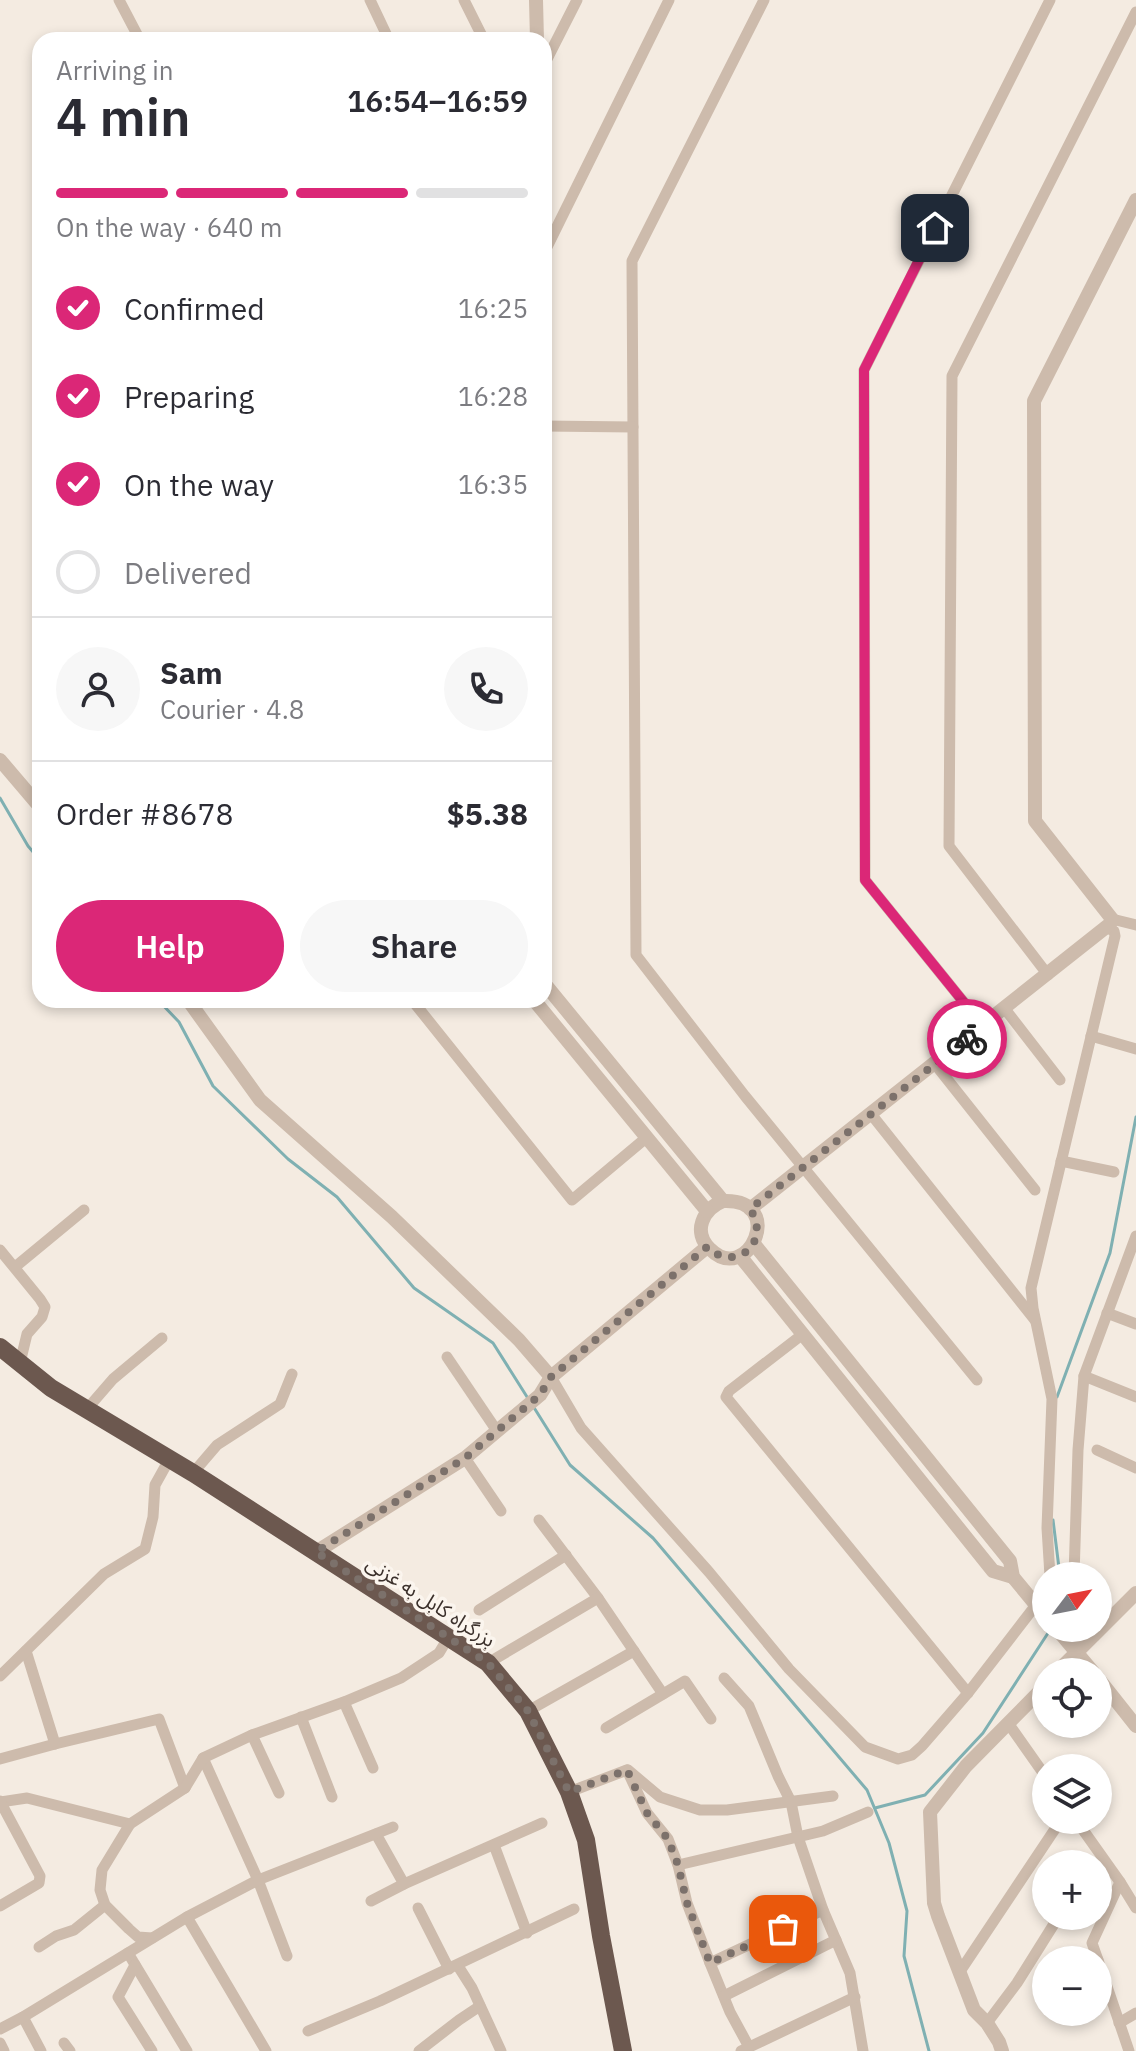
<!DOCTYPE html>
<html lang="en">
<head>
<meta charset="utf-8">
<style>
  body { margin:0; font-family:"IBM Plex Sans","Noto Sans Arabic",sans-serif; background:#f7f7f7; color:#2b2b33; height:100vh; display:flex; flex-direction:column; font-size:30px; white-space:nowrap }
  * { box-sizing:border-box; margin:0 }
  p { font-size:26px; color:#7c7c81 }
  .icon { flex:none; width:44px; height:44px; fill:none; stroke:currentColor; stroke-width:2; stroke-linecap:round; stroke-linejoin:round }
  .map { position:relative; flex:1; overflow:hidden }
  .side { position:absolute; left:32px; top:32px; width:520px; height:976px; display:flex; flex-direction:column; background:#fff; border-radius:24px; box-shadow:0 4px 12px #0003 }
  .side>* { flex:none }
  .needle { width:52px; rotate:58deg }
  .controls { position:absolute; left:1032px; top:1562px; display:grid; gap:16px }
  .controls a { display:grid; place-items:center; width:80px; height:80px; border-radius:50%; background:#fff; box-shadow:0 4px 12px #0003; font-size:40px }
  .pin { position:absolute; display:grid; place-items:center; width:68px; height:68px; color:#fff; margin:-34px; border-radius:16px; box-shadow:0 4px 12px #0006 }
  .courier { position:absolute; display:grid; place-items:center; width:80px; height:80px; margin:-40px; border:6px solid #db2777; border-radius:50%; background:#fff; color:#222; box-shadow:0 2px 10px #0007 }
  .headline em { font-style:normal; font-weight:600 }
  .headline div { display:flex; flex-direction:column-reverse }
  .headline { display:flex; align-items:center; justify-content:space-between; height:136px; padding:0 24px }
  h1 { font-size:52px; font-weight:600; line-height:60px }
  .bar { display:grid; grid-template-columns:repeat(4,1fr); gap:12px 8px; align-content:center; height:96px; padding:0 24px }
  .bar i { height:10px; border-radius:6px; background:#e1e1e2 }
  .bar .selected { background:#db2777 }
  .bar p { grid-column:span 4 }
  .line { display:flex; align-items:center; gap:20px; padding:0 24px; border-top:2px solid #e1e1e2 }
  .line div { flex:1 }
  .round { display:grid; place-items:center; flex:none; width:84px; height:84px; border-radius:42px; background:#f7f7f7 }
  ol { padding:0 24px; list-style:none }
  li { display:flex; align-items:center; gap:24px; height:88px }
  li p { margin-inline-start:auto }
  li .icon { padding:8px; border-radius:50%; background:#db2777; color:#fff; stroke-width:4 }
  li:last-child { color:#7c7c81 }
  li i { width:44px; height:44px; border:4px solid #e1e1e2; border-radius:50% }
  .cta { display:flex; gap:16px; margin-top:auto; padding:16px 24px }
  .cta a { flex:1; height:92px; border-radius:48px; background:#db2777; color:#fff; font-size:32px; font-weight:600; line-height:92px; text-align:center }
  .cta a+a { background:#f7f7f7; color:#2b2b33 }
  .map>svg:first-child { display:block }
</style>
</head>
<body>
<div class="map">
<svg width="1136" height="2051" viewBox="0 0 1136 2051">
  <rect width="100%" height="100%" fill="#f4ebe1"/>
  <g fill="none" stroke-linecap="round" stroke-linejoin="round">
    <!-- stream -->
    <g stroke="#7fb0b2" stroke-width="3">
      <polyline points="0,798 28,846 40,860"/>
      <polyline points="158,1000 179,1022 213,1086 288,1159 337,1197 414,1288 493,1343 529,1400"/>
      <polyline points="1057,1397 1110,1253 1136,1117"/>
      <polyline points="533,1406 570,1465 653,1538 867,1790 889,1843 907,1911 904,1956 929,2051"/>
      <polyline points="1053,1520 1060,1576"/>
      <polyline points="875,1808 925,1795 983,1733 1050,1630"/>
    </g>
    <!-- minor -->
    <g stroke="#cdbbac" stroke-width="11">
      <polyline points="119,0 140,40"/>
      <polyline points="370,0 389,40"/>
      <polyline points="464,0 484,40"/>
      <polyline points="764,0 632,261 636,955 745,1096 977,1380"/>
      <polyline points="544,65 577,0"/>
      <polyline points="544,253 669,0"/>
      <polyline points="544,426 633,427"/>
      <polyline points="1112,919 1136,925"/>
      <polyline points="1048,975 949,846 952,376 1136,12"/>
      <polyline points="412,1000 572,1200 646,1138"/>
      <polyline points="1005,1009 1060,1080"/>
      <polyline points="983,1026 865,880 864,370 1050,0"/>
      <polyline points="1091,1036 1136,1049"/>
      <polyline points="935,1064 1035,1190"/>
      <polyline points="871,1114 1035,1320"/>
      <polyline points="1061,1161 1114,1172"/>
      <polyline points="0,1250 40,1299 45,1307 42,1317 27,1334 20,1363"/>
      <polyline points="15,1267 84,1210"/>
      <polyline points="1107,1313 1136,1324"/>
      <polyline points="803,1334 729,1391 726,1397 968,1693"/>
      <polyline points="447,1357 497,1431"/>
      <polyline points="1084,1376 1136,1397"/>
      <polyline points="551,1377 581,1428 709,1572 789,1669 865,1747 898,1759 912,1755 922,1746 968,1693 1046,1592"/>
      <polyline points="87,1409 113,1379 162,1338"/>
      <polyline points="1097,1450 1136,1468"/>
      <polyline points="465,1458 501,1511"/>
      <polyline points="193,1473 217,1445 280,1404 292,1374"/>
      <polyline points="539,1520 598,1598 663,1694"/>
      <polyline points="1050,1576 1047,1528 1052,1399 1033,1308 1031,1288 1115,936 1114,931 1107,928"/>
      <polyline points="1074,1576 1078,1450 1084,1376 1136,1236"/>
      <polyline points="479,1610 566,1555"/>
      <polyline points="1076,1628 1076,1651"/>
      <polyline points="26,1651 55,1744"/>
      <polyline points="488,1663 598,1598"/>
      <polyline points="0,1676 104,1574 145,1549 153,1517 155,1485 170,1458"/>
      <polyline points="724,1678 749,1706 778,1776 791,1802 798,1837 823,1910 850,1973 863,2051"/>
      <polyline points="344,1702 373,1768"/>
      <polyline points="528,1711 634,1651"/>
      <polyline points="301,1717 332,1797"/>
      <polyline points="1008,1723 1046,1777"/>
      <polyline points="606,1728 685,1681 711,1719"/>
      <polyline points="252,1735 279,1793"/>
      <polyline points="203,1758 258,1880 287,1956"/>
      <polyline points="0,1759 55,1744 159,1719 185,1788"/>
      <polyline points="627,1770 647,1813 668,1839 678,1865 687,1903 710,1963 730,2012 749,2047"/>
      <polyline points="628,1770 660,1797 700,1810 727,1810 833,1796"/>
      <polyline points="569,1792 627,1770"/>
      <polyline points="0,1802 27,1798 130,1824"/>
      <polyline points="1076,1820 1120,1882 1136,1908"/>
      <polyline points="376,1834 404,1884"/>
      <polyline points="494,1845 527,1933"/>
      <polyline points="678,1865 823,1831 868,1812"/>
      <polyline points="371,1901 404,1884 542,1823"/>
      <polyline points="0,1906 39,1883 40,1876 0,1801"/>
      <polyline points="418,1908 449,1969"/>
      <polyline points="187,1917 266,2051"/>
      <polyline points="152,1938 138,1937 129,1929 105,1905 100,1890 102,1870 130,1824 185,1788 203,1758 252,1735 344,1702 401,1678 439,1653 448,1638"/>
      <polyline points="39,1947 56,1936 74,1930 105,1905"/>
      <polyline points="128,1953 187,2051"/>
      <polyline points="1098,1960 1129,2051"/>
      <polyline points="1098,1960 1092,1943 1120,1882"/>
      <polyline points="710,1963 823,1910"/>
      <polyline points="135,1965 118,1997 152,2051"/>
      <polyline points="458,1966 472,1988 501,2051"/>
      <polyline points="959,1973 1061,1820"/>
      <polyline points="724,1996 836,1940"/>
      <polyline points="23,2017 41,2051"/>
      <polyline points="987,2023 1017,1983 1059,1916"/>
      <polyline points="1119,2023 1136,2013"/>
      <polyline points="0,2029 23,2017 187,1917 258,1880 393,1827"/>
      <polyline points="308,2031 380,2001 574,1909"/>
      <polyline points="0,2043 4,2051"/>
      <polyline points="64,2043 70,2051"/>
      <polyline points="419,2051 459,2020 480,2006"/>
      <polyline points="741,2051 855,1997"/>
    </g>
    <!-- tertiary -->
    <g stroke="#cdbbac" stroke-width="14">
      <polyline points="536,0 537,40"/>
      <polyline points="0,760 40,807"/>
      <path d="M544,983L723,1201C788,1198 748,1287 710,1249C692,1232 703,1209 723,1201"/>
      <polyline points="188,1000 260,1100 392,1217 519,1340 551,1377"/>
      <polyline points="534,1000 707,1211"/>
      <polyline points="750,1209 1110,924 1112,919 1035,821 1034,401 1136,200"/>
      <polyline points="754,1244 1010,1561 1013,1577 1046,1617"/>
      <polyline points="740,1256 993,1571 1013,1577"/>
      <polyline points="316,1552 465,1458 540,1395 551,1377 707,1247"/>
      <polyline points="1056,1628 1093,1672"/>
      <polyline points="1057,1672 1136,1593"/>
      <polyline points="1098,1678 1136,1726"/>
      <polyline points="1002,2051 999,2042 987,2023 974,2010 938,1916 934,1903 930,1812 966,1766 1046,1685"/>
    </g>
    <!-- trunk -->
    <polyline stroke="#6c584f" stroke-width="18" points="0,1347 51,1388 193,1473 488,1663 528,1711 569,1792 586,1840 601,1936 623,2051"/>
  </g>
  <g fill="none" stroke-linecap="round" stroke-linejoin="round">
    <!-- done -->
    <path stroke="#7c716b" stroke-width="8" stroke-dasharray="0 14.4" d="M783,1929L710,1963L687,1903L678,1865L668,1839L647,1813L627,1770L569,1792L528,1711L488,1663L316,1552L465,1458L540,1395L551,1377L707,1247C736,1274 772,1242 750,1209L967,1039"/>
    <!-- route -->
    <polyline stroke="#db2777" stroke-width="10" points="935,228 864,370 865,880 983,1026 967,1039"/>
  </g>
  <g text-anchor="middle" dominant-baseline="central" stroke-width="7" stroke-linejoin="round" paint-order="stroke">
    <!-- street labels -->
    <g font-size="20" fill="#3b302b" stroke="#fbf5ee">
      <text transform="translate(431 1601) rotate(33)">بزرگراه کابل به غزنی</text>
    </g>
  </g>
</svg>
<div class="controls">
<a><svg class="needle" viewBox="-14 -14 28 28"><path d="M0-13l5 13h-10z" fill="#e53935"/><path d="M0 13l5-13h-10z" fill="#7c7c81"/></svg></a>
<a><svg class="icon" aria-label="locate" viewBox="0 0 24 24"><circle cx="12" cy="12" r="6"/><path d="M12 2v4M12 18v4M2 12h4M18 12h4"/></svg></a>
<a><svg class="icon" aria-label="layers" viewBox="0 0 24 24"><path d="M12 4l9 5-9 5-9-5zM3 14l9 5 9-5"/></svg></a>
<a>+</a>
<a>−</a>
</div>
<div class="pin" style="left:783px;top:1929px;background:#ea580c"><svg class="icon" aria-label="bag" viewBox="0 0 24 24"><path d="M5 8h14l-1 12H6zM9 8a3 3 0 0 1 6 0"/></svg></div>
<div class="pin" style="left:935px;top:228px;background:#1f2937"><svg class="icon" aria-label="home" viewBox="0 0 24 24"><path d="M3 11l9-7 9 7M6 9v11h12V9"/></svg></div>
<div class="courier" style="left:967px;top:1039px"><svg class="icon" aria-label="bike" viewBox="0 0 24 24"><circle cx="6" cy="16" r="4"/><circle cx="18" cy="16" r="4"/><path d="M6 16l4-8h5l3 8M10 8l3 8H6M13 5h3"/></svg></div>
<section class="side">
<div class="headline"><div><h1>4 min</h1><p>Arriving in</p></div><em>16:54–16:59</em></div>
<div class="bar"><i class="selected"></i><i class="selected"></i><i class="selected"></i><i></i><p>On the way · 640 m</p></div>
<ol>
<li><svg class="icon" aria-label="check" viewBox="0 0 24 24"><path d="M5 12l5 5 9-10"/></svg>Confirmed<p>16:25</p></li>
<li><svg class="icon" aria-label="check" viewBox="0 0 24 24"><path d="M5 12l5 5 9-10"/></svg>Preparing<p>16:28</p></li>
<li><svg class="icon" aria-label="check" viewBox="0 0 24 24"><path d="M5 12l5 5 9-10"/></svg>On the way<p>16:35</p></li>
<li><i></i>Delivered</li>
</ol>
<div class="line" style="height:144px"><a class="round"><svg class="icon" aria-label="person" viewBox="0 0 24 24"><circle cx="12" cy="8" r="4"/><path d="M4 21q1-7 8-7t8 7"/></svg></a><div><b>Sam</b><p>Courier · 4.8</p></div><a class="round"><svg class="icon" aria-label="phone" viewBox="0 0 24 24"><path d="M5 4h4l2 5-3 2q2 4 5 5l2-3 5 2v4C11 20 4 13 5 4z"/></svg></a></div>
<div class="line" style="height:104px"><div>Order #8678</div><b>$5.38</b></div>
<div class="cta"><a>Help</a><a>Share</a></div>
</section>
</div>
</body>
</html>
